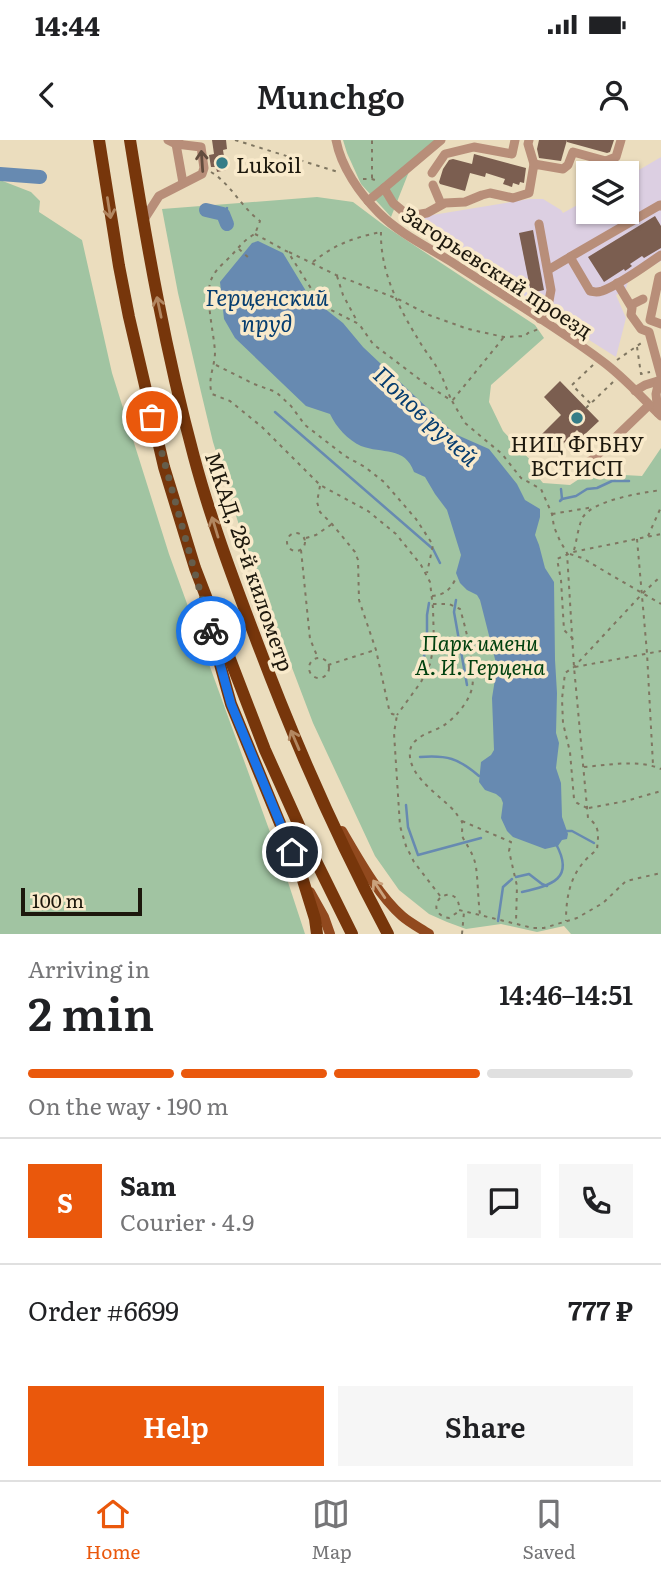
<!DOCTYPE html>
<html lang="en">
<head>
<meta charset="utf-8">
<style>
  body { margin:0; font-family:Literata,serif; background:#f6f6f6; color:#202124; height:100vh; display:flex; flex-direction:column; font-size:26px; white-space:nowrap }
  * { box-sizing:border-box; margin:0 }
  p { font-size:23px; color:#757577 }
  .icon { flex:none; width:38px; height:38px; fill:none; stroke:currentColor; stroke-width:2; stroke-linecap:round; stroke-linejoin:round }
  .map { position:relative; height:794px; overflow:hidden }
  .sheet { display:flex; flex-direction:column; background:#fff; flex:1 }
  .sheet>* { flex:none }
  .fabs { position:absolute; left:576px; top:21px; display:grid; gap:14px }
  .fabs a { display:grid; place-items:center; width:63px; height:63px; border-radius:0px; background:#fff; box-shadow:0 2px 5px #0004; font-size:35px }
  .scale { position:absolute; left:21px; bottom:18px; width:121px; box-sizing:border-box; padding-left:7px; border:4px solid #1d180d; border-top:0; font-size:19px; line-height:24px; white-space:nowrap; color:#1d180d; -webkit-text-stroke:5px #f9eacb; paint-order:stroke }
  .pin { position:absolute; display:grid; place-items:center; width:60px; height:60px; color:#fff; margin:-30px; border:4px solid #fff; border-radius:50%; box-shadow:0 2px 7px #0007 }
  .courier { position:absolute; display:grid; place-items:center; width:70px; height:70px; margin:-35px; border:5px solid #1a73e8; border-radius:50%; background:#fff; color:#222; box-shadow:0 2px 9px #0007 }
  .overview em { font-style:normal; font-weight:600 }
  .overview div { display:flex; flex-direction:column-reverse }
  .overview { display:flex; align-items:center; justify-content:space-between; height:119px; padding:0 28px }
  h1 { font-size:46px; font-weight:600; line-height:52px }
  .bar { display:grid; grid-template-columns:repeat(4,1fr); gap:10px 7px; align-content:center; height:84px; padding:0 28px }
  .bar i { height:9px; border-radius:5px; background:#e0e0e0 }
  .bar .active { background:#ea580c }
  .bar p { grid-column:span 4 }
  .line { display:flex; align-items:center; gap:18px; padding:0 28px; border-top:2px solid #e0e0e0 }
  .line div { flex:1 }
  .round { display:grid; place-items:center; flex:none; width:74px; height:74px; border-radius:0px; background:#f6f6f6 }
  .primary-button { display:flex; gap:14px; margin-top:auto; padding:14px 28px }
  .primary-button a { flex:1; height:80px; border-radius:0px; background:#ea580c; color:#fff; font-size:28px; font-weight:600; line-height:80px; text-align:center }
  .primary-button a+a { background:#f6f6f6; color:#202124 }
  .status { display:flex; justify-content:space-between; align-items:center; height:49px; padding:0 35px; background:#fff; direction:ltr }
  .status svg { height:19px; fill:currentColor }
  header { display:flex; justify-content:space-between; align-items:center; height:91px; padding:0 28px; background:#fff; font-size:32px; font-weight:600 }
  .tabs { display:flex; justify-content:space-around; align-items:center; height:98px; border-top:2px solid #e0e0e0; background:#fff; font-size:19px; color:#757577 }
  .tabs a { display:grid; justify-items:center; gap:4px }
  .tabs .active { color:#ea580c }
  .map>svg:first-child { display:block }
</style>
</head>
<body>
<div class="status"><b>14:44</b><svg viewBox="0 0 49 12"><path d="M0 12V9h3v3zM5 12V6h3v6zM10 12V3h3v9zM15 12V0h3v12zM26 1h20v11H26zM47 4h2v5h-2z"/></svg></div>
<header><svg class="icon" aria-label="back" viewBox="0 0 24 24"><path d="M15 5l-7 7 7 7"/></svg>Munchgo<svg class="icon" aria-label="person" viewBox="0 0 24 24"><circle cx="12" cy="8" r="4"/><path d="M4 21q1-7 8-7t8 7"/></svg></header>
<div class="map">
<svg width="661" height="794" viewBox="0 0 661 794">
  <rect width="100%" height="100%" fill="#ebddbe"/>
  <!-- education -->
  <polygon fill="#dccfe2" points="661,17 661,121 629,139 625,151 616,155 626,178 616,217 399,80 402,76 408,79 529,59 543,59 561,70 563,73 588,59 588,72 626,72 627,37"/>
  <!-- green -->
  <g fill="#a1c4a2">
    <polygon points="343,0 445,0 410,29 391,77 361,44 347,13"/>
    <polygon points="0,40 31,52 40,61 39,72 82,100 112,233 169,414 287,739 305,794 0,794"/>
    <polygon points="317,57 353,62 385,86 535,185 544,198 491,245 489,262 503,291 533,323 532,330 543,343 570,345 588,333 642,336 661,308 661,794 571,794 564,786 537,792 501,784 466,789 447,782 429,774 399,750 375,716 313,583 244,401 213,302 201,252 178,153 162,69"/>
  </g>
  <!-- water -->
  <path fill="#678ab1" d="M258,101L283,113L309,156L343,183L363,207L455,294L489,309L517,344L525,360L540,369V377L535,395L539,405L545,428L554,442L555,520L557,553L556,593L559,603L556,628L561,643L562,677L568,694L567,699L562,700L558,706L545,709L513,697L507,691L501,678L503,663L501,658L496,654L485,650L479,642L481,622L491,615L494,610L492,558L496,533V523L480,460L477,455L467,450L460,443L456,433L461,415L447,370L435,354L425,337L414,332C405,306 382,314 361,306C348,300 336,287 330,274L306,266L235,198L224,179L220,142L252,103Z"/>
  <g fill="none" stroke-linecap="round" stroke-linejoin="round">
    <!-- stream -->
    <g stroke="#678ab1" stroke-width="2.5">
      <polyline points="223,74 227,68"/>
      <polyline points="275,272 433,409 440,423"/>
      <polyline points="562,359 576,356 587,349 597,348 612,341 629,341"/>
      <polyline points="560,361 562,359 561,349"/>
      <polyline points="456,460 454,472 467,545"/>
      <polyline points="423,522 427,499 427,475 429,463"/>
      <path d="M420,617C447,615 458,618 479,636"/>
      <polyline points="406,665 408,687 418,715 481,698"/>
      <polyline points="566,691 572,691 594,703"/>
      <polyline points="516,737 529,734 542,744 547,746"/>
      <path d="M522,752C552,745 575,739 556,704"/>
      <polyline points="498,781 503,747 512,739"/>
    </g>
    <!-- river -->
    <g stroke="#678ab1" stroke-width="14">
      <polyline points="0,34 40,37"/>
      <polyline points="206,70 223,74 227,84"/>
    </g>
  </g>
  <!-- building -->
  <g fill="#7b5e50">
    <polygon points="212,0 226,0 227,9 223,10 226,30 217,32 216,27 211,27 209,15 214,14"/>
    <polygon points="539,0 567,0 561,21 539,18 537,9"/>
    <polygon points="567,0 614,0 610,12 607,13 567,2"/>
    <polygon points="474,14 526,28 524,43 520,42 519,45 513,43 512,47 503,44 505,39 486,33 485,37 470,33 465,51 440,44 439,42 443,29 449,20 453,19 472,24"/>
    <polygon points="655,76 661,86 661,108 644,118 642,116 630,124 632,126 628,129 625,131 624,129 604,142 588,117"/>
    <polygon points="533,90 544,150 531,153 519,93"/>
    <polygon points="560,241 599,281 583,296 577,290 554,313 539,297 561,275 544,257"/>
  </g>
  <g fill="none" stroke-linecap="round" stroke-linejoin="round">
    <!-- path -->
    <g stroke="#7f7661" stroke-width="2" stroke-dasharray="3.5 5" stroke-linecap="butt">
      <polyline points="235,0 338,32"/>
      <path d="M211,32C231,44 241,67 260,81L255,94C245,99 239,107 231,116C225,122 217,128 213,136C203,151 214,192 215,212C215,227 207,239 212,254L230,261L262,287L320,345L368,371L396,394L421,425L430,442L433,468L434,505L430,524L421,542L397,575"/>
      <polyline points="372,38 372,0"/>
      <polyline points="363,39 372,39 378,41"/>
      <path d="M381,92C380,130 398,167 418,199C424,210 433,220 439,231C444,240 447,251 452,261L504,197"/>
      <path d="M255,94L288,112L312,150L320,160L331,170L359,184L373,204L423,242L452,261L465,283L502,314L521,338L541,349L552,374L554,387L560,401L567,413L574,527L588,678C601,687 598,696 597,710C572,728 566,752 566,781"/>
      <polyline points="239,109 251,120"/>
      <polyline points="289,112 336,135 398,159 429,175 468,189 504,197 525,196 528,193 539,189"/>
      <path d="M313,122C335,104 353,98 381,92"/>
      <polyline points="337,136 343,155 357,181"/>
      <polyline points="637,207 641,234 650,232"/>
      <polyline points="617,220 644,201"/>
      <polyline points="216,225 254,244 276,252 291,266 305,285 345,316 365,327 384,342 416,379 433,405 427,433"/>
      <polyline points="590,263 572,245 593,225"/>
      <polyline points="586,268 613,242"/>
      <path d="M320,346L317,362L320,372L332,384L355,412L358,420L359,460L376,510L389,569L392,574L397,575L394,593L400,686L406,706L414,722L441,757C452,751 460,758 459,770L533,788H544L577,778L603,763L626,741L661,733"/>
      <polyline points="552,374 594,367"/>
      <circle cx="296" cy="402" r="9"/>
      <polyline points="648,396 661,367"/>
      <polyline points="306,398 316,395 332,384"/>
      <polyline points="637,399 647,513 653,625"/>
      <polyline points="301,410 310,499 318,518"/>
      <path d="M574,410C577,400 578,386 583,377C594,360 641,353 661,350"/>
      <polyline points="570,414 582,418 661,464"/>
      <path d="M432,456C444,455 450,450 455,440"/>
      <path d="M433,464H449L460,469C466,488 476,530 472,548C469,562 455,578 443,586C433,592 412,596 410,611C407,637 442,656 456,673C457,675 461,680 462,682C463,687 461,692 463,698C468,707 474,715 476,727C478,742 478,759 480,775"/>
      <polyline points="573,499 564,490 561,440 557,419 573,412 661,394"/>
      <circle cx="319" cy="528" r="10"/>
      <polyline points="328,525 375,510"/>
      <polyline points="575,527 661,511"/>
      <path d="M584,627C609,625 638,619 661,629"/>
      <polyline points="587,668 577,663 574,659 570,612 563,583 562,559 565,533 574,527 643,453 661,436"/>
      <polyline points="589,668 626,661 661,651"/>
      <polyline points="462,681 511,702 509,711 517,746 516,782"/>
      <path d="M440,758C432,767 438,777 449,778L458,772"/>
      <polyline points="462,794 464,772"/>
    </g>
    <!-- minor -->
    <g stroke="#b88e79" stroke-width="9">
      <path d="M336,0C341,27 360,54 379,73C399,93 426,106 450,121C501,154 554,185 602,221C624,237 642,258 661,276"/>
      <polyline points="529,0 528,4 534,24"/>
      <polyline points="179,2 176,4 183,43"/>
      <polyline points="432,33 445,14 474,7 512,14 515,0"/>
      <polyline points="433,45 441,64"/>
      <polyline points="384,48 441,0"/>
      <polyline points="368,61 384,48 393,63 405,73 415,75 427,73 445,63 465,62 482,55 490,53 513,58 529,53 534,24 563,29 568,25 573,12 606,21 616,17 621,0"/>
      <path d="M661,66L660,65L570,117L590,151C596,152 596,153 602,151C621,144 643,127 661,115"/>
      <polyline points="143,81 159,56 202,34 204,28 201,7 176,4 168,0"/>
      <polyline points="539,84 551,150 549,161 540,179"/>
      <polyline points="548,130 570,117"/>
      <polyline points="661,136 659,137 650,180 661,184"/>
      <polyline points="617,143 632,168 631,175 641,189 649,192 661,236"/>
      <polyline points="631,165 643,159"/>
      <polyline points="635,251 645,245 661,240"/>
      <polyline points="658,273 656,254 659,241"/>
      <polyline points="585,324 592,320 649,265"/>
    </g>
    <!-- major -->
    <g stroke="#91491e" stroke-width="10">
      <path d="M342,691C358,718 378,755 402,776C410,783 420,788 429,794"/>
      <polyline points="310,752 324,777 330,794"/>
    </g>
    <!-- highway -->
    <g stroke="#77360b" stroke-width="12">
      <polyline points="99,0 119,126 129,177 164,327 195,428 265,610 306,701 352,794"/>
      <path d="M130,0C147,107 166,213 194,317C210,377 232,436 254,494C292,596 336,697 388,794"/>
      <polyline points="210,488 231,564 302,737 315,779 317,794"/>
    </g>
  </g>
  <!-- one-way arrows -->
  <defs><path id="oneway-shaft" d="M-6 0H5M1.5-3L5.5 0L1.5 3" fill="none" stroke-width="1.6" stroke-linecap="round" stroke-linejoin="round" transform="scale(1.75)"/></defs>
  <use stroke="#634d3e" href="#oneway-shaft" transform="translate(202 21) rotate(-94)"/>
  <g stroke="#b28761">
    <use href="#oneway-shaft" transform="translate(109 68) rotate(81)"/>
    <use href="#oneway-shaft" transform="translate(159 167) rotate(-102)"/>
    <use href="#oneway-shaft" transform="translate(215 387) rotate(-107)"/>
    <use href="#oneway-shaft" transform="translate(295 600) rotate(-113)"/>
  </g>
  <use stroke="#caa27d" href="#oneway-shaft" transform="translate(379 749) rotate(-124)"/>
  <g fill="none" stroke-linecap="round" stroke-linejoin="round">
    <!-- done -->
    <polyline stroke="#655d4b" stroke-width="7" stroke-dasharray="0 12.6" points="152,277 211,491"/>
    <!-- route -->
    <polyline stroke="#1a73e8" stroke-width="9" points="211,491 231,564 292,712"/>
  </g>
  <!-- markers -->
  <g fill="#367d87" stroke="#f9eacb" stroke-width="2.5">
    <circle cx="222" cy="23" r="7"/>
    <circle cx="577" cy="278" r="7"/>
  </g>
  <g text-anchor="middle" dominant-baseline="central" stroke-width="7" stroke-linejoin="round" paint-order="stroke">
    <!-- poi labels -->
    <g font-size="21" fill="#1d180d" stroke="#f9eacb" text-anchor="start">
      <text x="236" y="23">Lukoil</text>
      <text x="577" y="302" text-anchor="middle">НИЦ ФГБНУ<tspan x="577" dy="24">ВСТИСП</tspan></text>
    </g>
    <!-- street labels -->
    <g font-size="21" fill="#1d180d" stroke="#f9eacb">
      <text transform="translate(498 131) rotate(33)">Загорьевский проезд</text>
      <text transform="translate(251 421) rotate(71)">МКАД, 28-й километр</text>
    </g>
    <!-- park labels -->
    <g font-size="21" font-style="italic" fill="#00410f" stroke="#f9eacb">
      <text x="480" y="501">Парк имени<tspan x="480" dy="24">А. И. Герцена</tspan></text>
    </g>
    <!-- water labels -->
    <g font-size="23" font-style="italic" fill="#063d6f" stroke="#f9eacb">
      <text x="267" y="156">Герценский<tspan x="267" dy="26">пруд</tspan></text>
      <text transform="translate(427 275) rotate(43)">Попов ручей</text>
    </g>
  </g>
</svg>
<div class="fabs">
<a><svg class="icon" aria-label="layers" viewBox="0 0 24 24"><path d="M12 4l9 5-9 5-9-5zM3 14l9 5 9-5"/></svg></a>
</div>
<div class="scale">100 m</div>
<div class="pin" style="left:152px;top:277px;background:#ea580c"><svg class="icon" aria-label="bag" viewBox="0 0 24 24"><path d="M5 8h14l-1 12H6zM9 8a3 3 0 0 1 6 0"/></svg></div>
<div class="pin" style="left:292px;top:712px;background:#1f2937"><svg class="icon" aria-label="home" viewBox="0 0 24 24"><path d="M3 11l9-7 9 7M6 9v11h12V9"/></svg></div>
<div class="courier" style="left:211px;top:491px"><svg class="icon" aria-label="bike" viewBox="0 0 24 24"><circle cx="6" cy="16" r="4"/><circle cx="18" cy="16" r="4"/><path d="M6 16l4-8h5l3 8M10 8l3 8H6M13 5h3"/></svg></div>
</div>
<section class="sheet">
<div class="overview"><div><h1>2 min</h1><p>Arriving in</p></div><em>14:46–14:51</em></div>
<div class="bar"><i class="active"></i><i class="active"></i><i class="active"></i><i></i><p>On the way · 190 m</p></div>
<div class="line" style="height:126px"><b class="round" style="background:#ea580c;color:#fff">S</b><div><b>Sam</b><p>Courier · 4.9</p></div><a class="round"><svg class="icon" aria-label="chat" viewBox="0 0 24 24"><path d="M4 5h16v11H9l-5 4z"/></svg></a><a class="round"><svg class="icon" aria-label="phone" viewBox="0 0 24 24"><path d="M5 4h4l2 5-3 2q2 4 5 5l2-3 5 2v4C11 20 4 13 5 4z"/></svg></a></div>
<div class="line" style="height:91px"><div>Order #6699</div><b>777 ₽</b></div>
<div class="primary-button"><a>Help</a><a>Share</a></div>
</section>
<nav class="tabs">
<a class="active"><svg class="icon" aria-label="home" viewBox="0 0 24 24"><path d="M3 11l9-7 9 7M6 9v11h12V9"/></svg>Home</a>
<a><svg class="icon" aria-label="map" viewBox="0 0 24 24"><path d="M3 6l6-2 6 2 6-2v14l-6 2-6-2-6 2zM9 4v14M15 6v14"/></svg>Map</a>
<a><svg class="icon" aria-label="saved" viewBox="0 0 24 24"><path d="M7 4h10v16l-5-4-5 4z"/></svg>Saved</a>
</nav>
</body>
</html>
